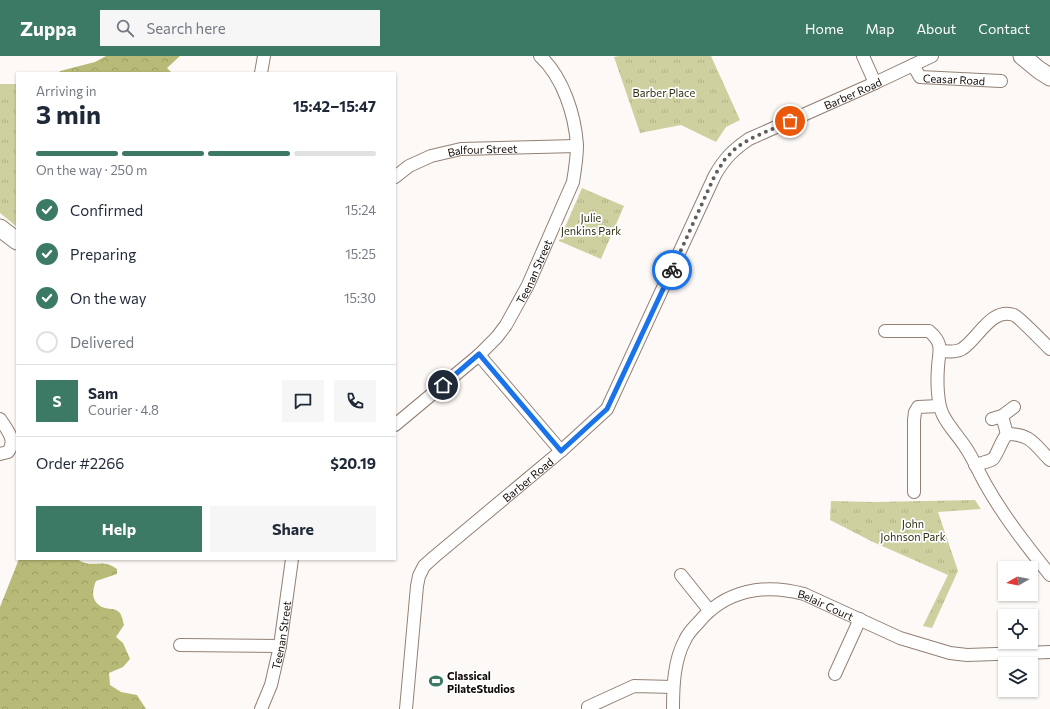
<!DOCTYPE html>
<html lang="en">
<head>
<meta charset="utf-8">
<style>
  body { margin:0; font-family:Commissioner,sans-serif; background:#f6f6f7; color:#1f2937; height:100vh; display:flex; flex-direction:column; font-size:15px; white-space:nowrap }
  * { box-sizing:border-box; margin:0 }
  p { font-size:13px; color:#747a83 }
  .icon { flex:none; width:22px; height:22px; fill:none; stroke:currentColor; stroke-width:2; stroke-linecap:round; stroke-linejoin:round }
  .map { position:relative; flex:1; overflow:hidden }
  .side { position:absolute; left:16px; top:16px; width:380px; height:488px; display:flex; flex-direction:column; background:#fff; border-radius:0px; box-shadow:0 1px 3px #0004 }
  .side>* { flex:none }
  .needle { width:26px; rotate:261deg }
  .controls { position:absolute; left:998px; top:505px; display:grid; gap:8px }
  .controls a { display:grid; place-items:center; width:40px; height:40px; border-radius:0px; background:#fff; box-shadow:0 1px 3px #0004; font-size:20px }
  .pin { position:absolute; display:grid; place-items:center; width:34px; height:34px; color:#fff; margin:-17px; border:2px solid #fff; border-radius:50%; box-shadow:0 1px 4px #0007 }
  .courier { position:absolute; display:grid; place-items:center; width:40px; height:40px; margin:-20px; border:3px solid #1a73e8; border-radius:50%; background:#fff; color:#222; box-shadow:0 1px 5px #0007 }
  .head em { font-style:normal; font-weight:700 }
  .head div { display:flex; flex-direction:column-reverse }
  .head { display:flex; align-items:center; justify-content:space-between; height:68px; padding:0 20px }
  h1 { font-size:26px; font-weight:700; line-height:30px }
  .bar { display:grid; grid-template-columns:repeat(4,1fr); gap:6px 4px; align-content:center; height:48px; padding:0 20px }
  .bar i { height:5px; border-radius:3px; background:#e0e1e3 }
  .bar .current { background:#3c7a66 }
  .bar p { grid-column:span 4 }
  .line { display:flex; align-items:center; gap:10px; padding:0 20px; border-top:1px solid #e0e1e3 }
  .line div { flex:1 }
  .round { display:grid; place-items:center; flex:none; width:42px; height:42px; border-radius:0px; background:#f6f6f7 }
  ol { padding:0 20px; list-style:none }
  li { display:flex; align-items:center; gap:12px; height:44px }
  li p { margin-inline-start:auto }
  li .icon { padding:4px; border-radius:50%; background:#3c7a66; color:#fff; stroke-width:4 }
  li:last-child { color:#747a83 }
  li i { width:22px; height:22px; border:2px solid #e0e1e3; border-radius:50% }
  .primary-button { display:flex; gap:8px; margin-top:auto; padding:8px 20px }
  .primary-button a { flex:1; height:46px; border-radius:0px; background:#3c7a66; color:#fff; font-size:16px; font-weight:700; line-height:46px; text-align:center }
  .primary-button a+a { background:#f6f6f7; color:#1f2937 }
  header { display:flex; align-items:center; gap:24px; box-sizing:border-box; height:56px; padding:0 20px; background:#3c7a66; color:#fff }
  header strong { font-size:19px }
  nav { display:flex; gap:22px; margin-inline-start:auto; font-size:14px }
  .search { width:280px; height:36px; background:#f6f6f7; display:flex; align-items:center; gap:10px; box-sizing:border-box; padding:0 14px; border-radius:0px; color:#747a83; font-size:15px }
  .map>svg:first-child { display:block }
</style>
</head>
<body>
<header>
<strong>Zuppa</strong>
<div class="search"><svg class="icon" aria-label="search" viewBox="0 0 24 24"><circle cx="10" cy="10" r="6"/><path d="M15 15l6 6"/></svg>Search here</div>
<nav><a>Home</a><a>Map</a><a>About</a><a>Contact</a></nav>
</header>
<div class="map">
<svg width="1050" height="653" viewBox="0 0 1050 653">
  <defs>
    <pattern id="forest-crowns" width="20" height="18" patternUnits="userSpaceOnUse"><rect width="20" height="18" fill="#b8bb77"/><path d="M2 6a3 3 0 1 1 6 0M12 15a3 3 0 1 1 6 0" fill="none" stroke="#9d9f65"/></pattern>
    <pattern id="park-tufts" width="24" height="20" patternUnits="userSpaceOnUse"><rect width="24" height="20" fill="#ced19f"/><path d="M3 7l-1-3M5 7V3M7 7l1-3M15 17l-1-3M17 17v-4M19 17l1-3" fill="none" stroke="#b0b287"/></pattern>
  </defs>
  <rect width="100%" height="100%" fill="#fdf9f6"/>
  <!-- forest -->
  <g fill="url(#forest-crowns)">
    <polygon points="106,0 180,0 167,12 172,17 58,17 60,15 95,6"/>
    <path d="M19,503H77C92,514 101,501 117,513V518L96,525C92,535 91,545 102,551C108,554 115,551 120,557C122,560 123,566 124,569L116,581L123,587L130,603L123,611L109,617L110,629L121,636L137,639L146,653H0V551Z"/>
  </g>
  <!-- park -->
  <g fill="url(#park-tufts)">
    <polygon points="619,0 711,0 740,64 726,71 716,86 681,69 640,77 614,1"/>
    <polygon points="0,28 17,28 17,171 0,157"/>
    <polygon points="582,132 624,150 601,203 559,185"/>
    <polygon points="975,444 981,453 938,456 958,515 932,572 923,570 948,519 873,486 830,464 831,445 874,446"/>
  </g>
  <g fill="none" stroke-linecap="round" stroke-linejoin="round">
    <defs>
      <g id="street">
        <polyline points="863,0 875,27"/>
        <path id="s1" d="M913,9L920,21L1001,25"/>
        <polyline points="261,17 264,0"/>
        <path id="s2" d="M395,121L409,110L431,100L461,93L577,90"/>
        <path d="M885,275H929C944,288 939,294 938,311C937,324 937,347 943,359C949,371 959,381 966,392C974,404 979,417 986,429C1004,461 1027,490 1050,519"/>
        <path d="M940,295C947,295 956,297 962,293C978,283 991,251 1014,259C1019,261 1044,287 1050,293"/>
        <polyline points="479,299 561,395"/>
        <polyline points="1002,360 1014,351"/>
        <path d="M0,363C7,374 17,384 8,396L0,398"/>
        <path d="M992,363L1002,360L1007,378C1031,378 1034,388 1050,404"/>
        <path id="s3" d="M395,369L479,299L497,281L506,269L528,229L573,126C575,114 577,102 577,89C575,59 563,21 540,0"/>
        <path d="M975,409C981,407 988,406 993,403C996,401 1002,383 1007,378"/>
        <polyline points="914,436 914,364 915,356 918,351 939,350"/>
        <polyline points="681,519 709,554"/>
        <polyline points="180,589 280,590"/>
        <polyline points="835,618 860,563"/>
        <polyline points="588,651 634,630 673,631"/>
        <path id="s4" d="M261,653L271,629L280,590L292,503"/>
        <path id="s5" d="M406,653L417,530L419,520L424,510L434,501L561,395L607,353L715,119C725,102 733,94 749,83L875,27L932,0"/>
        <path id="s6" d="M673,653C673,630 674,604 685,584C688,577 693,572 698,567C725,534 764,527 804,538L900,582L950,597L967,599L1050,596"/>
      </g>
      <g id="secondary">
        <polyline points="1022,0 1039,14 1050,21"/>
        <polyline points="0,172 17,185"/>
      </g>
    </defs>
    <!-- street casing -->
    <use href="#street" stroke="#928074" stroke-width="14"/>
    <!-- secondary casing -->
    <use href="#secondary" stroke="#928074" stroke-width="19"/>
    <!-- street -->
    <use href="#street" stroke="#fff" stroke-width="12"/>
    <!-- secondary -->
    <use href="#secondary" stroke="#fff" stroke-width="17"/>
  </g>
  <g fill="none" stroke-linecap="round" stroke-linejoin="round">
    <!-- done -->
    <polyline stroke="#645e5b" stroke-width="4" stroke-dasharray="0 7.2" points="672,214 715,119 725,103 737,91 750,83 790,65"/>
    <!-- route -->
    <polyline stroke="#1a73e8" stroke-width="5" points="443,329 479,298 561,395 607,353 672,214"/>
  </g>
  <!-- icons -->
  <defs>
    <symbol id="stadium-bare" viewBox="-9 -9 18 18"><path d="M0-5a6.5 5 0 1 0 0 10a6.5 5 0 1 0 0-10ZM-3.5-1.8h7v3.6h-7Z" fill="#3c7a66" stroke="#fff" stroke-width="2.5" paint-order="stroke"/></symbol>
  </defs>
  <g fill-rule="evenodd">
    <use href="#stadium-bare" x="426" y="615" width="20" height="20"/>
  </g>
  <g text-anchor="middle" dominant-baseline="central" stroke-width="3.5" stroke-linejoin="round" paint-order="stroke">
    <!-- street labels -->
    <g font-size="11" fill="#120b07" stroke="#fff">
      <text stroke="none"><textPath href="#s1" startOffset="48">Ceasar Road</textPath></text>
      <text stroke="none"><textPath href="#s5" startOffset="807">Barber Road</textPath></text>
      <text stroke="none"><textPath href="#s2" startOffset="94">Balfour Street</textPath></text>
      <text stroke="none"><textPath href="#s3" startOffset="210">Teenan Street</textPath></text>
      <text stroke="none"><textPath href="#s5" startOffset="280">Barber Road</textPath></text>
      <text stroke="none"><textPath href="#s6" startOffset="233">Belair Court</textPath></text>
      <text stroke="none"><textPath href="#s4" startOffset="77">Teenan Street</textPath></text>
    </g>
    <!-- park labels -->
    <g font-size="11" fill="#2f3011" stroke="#fff">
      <text x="664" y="36">Barber Place</text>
      <text x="591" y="161">Julie<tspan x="591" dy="13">Jenkins Park</tspan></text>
      <text x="913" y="467">John<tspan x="913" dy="13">Johnson Park</tspan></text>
    </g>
    <!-- poi labels -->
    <g font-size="11" font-weight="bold" fill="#120b07" stroke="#fff" text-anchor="start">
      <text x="447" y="619">Classical<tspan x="447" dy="13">PilateStudios</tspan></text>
    </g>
  </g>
</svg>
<div class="controls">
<a><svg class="needle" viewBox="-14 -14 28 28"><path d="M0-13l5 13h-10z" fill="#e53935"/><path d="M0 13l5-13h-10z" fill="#747a83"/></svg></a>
<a><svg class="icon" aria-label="locate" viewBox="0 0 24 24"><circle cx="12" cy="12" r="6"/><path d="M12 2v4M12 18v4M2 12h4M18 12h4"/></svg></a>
<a><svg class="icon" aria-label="layers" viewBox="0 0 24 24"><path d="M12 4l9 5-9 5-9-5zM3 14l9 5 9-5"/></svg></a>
</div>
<div class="pin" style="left:790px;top:65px;background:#ea580c"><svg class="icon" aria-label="bag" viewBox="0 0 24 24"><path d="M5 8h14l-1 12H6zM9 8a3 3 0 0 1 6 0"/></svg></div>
<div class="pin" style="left:443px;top:329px;background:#1f2937"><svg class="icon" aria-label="home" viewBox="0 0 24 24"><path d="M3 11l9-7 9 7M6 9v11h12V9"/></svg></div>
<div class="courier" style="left:672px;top:214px"><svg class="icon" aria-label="bike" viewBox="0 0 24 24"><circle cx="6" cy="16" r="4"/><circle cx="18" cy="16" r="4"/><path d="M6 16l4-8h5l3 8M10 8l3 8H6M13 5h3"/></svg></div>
<section class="side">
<div class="head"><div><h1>3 min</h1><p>Arriving in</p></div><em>15:42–15:47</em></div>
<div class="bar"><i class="current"></i><i class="current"></i><i class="current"></i><i></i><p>On the way · 250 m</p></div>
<ol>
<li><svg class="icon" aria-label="check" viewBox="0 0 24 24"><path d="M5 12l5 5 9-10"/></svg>Confirmed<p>15:24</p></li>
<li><svg class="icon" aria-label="check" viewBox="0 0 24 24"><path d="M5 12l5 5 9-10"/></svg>Preparing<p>15:25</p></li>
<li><svg class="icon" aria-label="check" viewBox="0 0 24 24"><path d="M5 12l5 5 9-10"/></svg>On the way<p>15:30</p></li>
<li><i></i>Delivered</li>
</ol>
<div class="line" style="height:72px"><b class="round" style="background:#3c7a66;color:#fff">S</b><div><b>Sam</b><p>Courier · 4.8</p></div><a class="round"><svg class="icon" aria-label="chat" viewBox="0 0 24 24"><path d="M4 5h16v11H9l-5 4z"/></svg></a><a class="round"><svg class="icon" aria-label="phone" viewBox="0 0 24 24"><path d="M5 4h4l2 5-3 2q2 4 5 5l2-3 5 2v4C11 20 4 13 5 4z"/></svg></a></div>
<div class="line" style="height:52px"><div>Order #2266</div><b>$20.19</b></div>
<div class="primary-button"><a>Help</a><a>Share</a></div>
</section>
</div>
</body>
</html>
